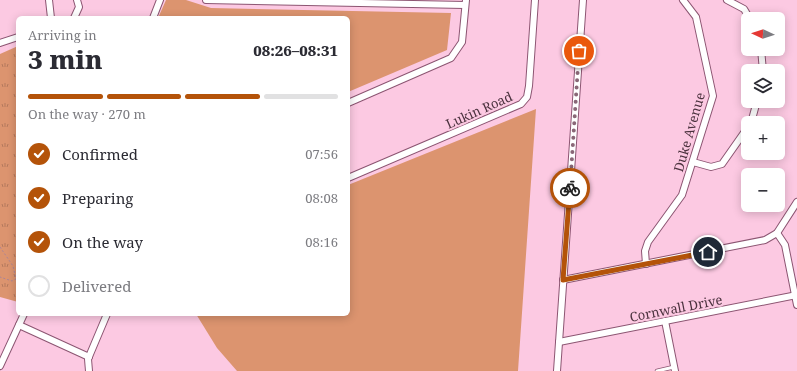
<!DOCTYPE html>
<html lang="en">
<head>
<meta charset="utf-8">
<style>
  body { margin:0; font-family:"Noto Serif",serif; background:#f7f7f7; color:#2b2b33; height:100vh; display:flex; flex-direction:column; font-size:15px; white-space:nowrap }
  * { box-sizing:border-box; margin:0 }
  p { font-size:13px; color:#7c7c81 }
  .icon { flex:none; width:22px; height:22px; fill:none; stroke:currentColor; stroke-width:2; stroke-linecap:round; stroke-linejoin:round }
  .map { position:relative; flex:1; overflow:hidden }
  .drawer { position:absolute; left:16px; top:16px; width:334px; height:300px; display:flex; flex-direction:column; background:#fff; border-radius:6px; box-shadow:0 2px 10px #0003 }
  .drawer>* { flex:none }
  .needle { width:26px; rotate:273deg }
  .fabs { position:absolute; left:741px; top:12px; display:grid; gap:8px }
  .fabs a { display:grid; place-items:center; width:44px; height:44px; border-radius:6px; background:#fff; box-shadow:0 2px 10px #0003; font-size:20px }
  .pin { position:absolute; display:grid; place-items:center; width:34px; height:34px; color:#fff; margin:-17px; border:2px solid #fff; border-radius:50%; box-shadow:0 1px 4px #0007 }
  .courier { position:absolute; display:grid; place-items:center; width:40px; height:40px; margin:-20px; border:3px solid #b45309; border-radius:50%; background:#fff; color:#222; box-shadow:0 1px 5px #0007 }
  .headline em { font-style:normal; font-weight:800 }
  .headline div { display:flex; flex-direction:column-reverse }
  .headline { display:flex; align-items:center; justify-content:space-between; height:68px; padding:0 12px }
  h1 { font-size:26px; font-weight:800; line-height:30px }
  .bar { display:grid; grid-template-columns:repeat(4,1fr); gap:6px 4px; align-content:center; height:48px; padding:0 12px }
  .bar i { height:5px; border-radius:3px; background:#e1e1e2 }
  .bar .selected { background:#b45309 }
  .bar p { grid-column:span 4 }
  ol { padding:0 12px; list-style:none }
  li { display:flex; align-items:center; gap:12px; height:44px }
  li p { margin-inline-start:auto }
  li .icon { padding:4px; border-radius:50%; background:#b45309; color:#fff; stroke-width:4 }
  li:last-child { color:#7c7c81 }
  li i { width:22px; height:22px; border:2px solid #e1e1e2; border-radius:50% }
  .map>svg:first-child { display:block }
</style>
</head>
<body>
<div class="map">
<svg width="797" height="371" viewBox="0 0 797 371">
  <defs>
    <pattern id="park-tufts" width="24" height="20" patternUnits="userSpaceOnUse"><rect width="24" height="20" fill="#dc946f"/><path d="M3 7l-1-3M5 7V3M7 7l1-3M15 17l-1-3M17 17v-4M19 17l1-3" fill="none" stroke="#b4795d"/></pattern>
  </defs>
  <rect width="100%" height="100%" fill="#fcc9e2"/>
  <!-- grass -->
  <g fill="#dc946f">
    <polygon points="166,0 186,0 211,8 451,13 447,50 348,92 348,18 158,18"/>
    <polygon points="536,109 518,371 237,371 217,348 196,314 348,314 348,185"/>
  </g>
  <!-- park -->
  <polygon fill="url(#park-tufts)" points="18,46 18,302 0,297 0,54"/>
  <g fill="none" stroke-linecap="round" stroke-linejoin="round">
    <defs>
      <polyline id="service" points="657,371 674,367"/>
      <g id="minor">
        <polyline points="49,0 51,18"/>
        <polyline points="206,0 465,5"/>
        <polyline points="727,0 744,9 750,19"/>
        <polyline points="74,18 79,7 77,0"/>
        <polyline points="153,18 160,0"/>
        <polyline points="0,43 18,37"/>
        <polyline points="761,49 763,71"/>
        <polyline points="348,103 451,58 462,42 466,0"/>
        <polyline points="751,123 757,101"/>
        <polyline points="693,162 711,167 722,164 748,127"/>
        <polyline points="348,178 521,104 527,97 529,86 535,0"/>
        <polyline points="777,233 785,245 797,305"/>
        <polyline points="646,264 645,251 648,242 682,195 713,96 696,17 683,0"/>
        <polyline points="563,280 765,240 777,233 797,202"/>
        <polyline points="665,321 675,371"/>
        <polyline points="19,325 89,357"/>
        <polyline points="559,342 797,295"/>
        <polyline points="0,366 24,314"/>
        <polyline points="89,371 88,359 107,314"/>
        <polyline points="557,371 583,0"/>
      </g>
    </defs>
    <!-- service casing -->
    <use href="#service" stroke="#8c5572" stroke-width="4.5"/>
    <!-- minor casing -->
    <use href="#minor" stroke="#8c5572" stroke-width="8"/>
    <!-- path -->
    <polyline stroke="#ab8497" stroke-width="1" stroke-dasharray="2 2" stroke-linecap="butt" points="0,247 13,266 16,279 12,281 0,277"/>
    <!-- service -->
    <use href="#service" stroke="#fff" stroke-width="3"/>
    <!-- minor -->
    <use href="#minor" stroke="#fff" stroke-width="6"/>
  </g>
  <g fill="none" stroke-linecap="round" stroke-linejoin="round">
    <!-- done -->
    <polyline stroke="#896777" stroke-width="4" stroke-dasharray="0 7.2" points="570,188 579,51"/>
    <!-- route -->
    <polyline stroke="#b45309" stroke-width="5" points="570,188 563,280 708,252"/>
  </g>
  <g text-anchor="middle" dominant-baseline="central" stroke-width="4" stroke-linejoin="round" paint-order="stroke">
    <!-- street labels -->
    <g font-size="13" fill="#4b323e" stroke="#fcc9e2">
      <text transform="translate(479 110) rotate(-24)">Lukin Road</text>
      <text transform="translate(689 132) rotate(-74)">Duke Avenue</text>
      <text transform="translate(676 308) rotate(-11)">Cornwall Drive</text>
    </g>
  </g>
</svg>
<div class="fabs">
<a><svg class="needle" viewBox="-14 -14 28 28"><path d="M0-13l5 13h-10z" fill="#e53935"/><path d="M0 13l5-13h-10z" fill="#7c7c81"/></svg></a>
<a><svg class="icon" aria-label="layers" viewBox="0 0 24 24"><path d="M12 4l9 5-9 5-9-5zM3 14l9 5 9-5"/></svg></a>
<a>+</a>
<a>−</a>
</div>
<div class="pin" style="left:579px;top:51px;background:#ea580c"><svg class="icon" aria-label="bag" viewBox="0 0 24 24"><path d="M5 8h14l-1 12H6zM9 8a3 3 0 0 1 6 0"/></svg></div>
<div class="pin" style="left:708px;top:252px;background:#1f2937"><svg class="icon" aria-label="home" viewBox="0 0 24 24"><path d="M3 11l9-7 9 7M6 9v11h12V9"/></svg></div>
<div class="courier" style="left:570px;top:188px"><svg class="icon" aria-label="bike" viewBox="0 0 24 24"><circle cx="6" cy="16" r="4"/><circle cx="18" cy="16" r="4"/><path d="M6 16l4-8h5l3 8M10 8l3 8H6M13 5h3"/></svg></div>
<section class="drawer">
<div class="headline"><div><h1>3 min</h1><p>Arriving in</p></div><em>08:26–08:31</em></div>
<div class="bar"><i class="selected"></i><i class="selected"></i><i class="selected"></i><i></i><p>On the way · 270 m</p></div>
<ol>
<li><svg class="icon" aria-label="check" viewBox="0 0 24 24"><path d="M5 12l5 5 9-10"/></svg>Confirmed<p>07:56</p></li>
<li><svg class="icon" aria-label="check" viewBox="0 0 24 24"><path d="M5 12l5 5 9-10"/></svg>Preparing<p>08:08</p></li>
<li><svg class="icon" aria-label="check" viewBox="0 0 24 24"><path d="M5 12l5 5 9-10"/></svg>On the way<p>08:16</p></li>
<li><i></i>Delivered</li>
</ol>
</section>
</div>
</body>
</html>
